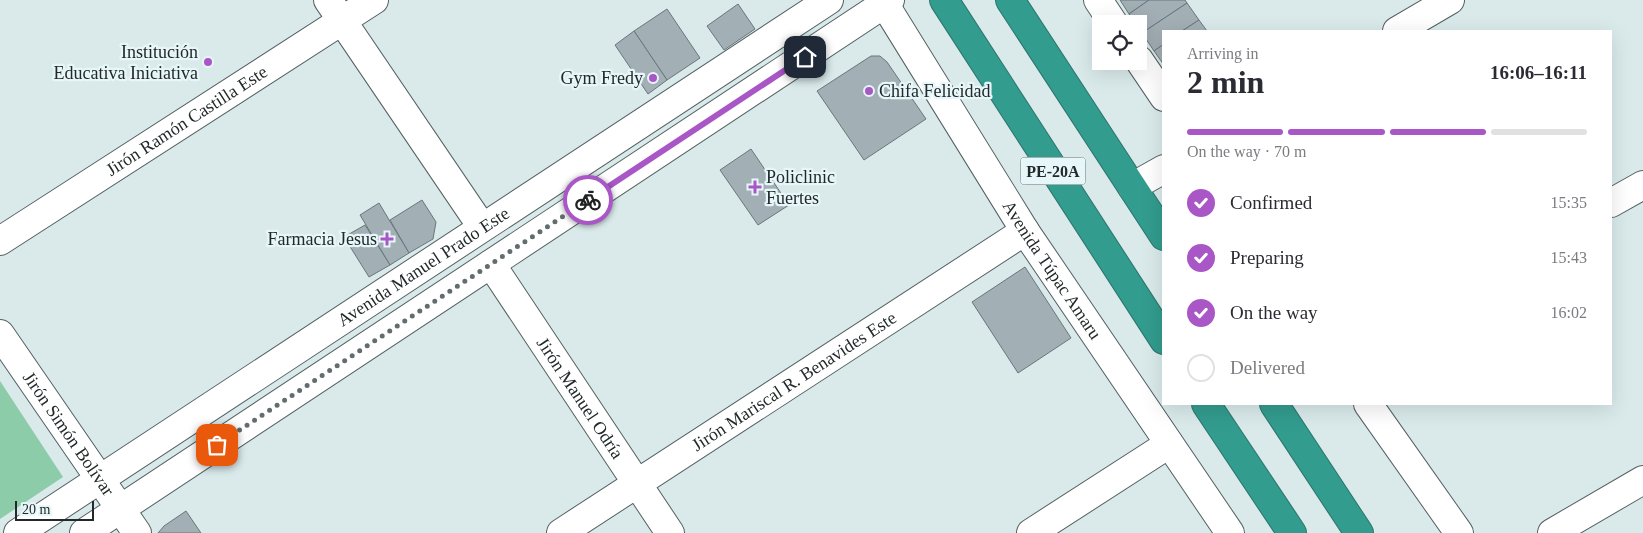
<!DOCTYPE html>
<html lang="en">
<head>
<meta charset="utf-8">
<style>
  body { margin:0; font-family:Georgia,serif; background:#f2f2f3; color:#2b2b33; height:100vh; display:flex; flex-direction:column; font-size:19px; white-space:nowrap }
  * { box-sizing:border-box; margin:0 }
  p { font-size:16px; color:#7c7c81 }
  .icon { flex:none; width:28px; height:28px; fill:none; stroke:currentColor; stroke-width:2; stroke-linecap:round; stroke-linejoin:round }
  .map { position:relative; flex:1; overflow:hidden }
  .drawer { position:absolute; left:1162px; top:30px; width:450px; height:375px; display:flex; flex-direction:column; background:#fff; border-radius:0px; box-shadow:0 5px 20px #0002 }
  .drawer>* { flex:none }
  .buttons { position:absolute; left:1092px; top:15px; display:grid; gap:10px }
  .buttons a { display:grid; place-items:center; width:55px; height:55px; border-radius:0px; background:#fff; box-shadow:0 5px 20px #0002; font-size:25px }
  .scale { position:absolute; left:15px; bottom:12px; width:79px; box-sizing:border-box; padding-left:5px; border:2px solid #23292a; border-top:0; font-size:14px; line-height:18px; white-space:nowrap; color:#23292a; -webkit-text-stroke:4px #e7f7f9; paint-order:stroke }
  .pin { position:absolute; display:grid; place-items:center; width:42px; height:42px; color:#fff; margin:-21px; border-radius:10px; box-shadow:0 2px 8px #0006 }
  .courier { position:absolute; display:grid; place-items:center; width:50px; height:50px; margin:-25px; border:4px solid #a957c7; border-radius:50%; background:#fff; color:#222; box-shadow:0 1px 6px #0007 }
  .summary em { font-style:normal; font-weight:700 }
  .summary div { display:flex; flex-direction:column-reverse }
  .summary { display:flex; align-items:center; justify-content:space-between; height:85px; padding:0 25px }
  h1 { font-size:32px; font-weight:700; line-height:38px }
  .bar { display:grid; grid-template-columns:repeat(4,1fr); gap:8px 5px; align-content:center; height:60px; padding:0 25px }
  .bar i { height:6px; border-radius:4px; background:#e1e1e2 }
  .bar .selected { background:#a957c7 }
  .bar p { grid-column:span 4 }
  ol { padding:0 25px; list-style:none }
  li { display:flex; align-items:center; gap:15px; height:55px }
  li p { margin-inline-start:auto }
  li .icon { padding:5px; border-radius:50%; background:#a957c7; color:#fff; stroke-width:4 }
  li:last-child { color:#7c7c81 }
  li i { width:28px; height:28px; border:2px solid #e1e1e2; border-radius:50% }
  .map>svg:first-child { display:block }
</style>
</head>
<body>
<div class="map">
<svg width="1643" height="533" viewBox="0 0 1643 533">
  <rect width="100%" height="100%" fill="#daeaeb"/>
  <!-- green -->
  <polygon fill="#8dcca9" points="0,381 63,477 0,519"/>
  <!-- building -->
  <g fill="#a2afb5" stroke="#6a767c">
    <polygon points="1120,0 1149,0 1129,14"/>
    <polygon points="1149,0 1185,0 1187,3 1142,33 1139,24 1136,24 1129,14"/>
    <polygon points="1187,3 1199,20 1182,31 1164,31 1164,44 1154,51 1142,33"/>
    <polygon points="738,4 755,29 724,50 707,26"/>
    <polygon points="667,9 700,58 667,80 634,31"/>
    <polygon points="1199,20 1207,31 1182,31"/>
    <polygon points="634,31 667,80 648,94 615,45"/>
    <polygon points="1164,44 1164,65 1154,51"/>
    <polygon points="871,56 880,56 887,62 926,119 864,160 817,91"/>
    <polygon points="751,149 789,205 758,225 720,170"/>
    <polygon points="422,200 436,222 433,239 409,253 390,220"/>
    <polygon points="379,203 409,253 390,265 360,215"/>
    <polygon points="365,225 390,265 369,277 344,237"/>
    <polygon points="1025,267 1071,338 1018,373 972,302"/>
    <polygon points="186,511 201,533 158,533 164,526"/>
  </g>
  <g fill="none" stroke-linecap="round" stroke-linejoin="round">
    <defs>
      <g id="minor">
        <polyline points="328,0 482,227"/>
        <path id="s1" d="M882,0L1025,231L1230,533"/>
        <polyline points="1098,0 1114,24"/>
        <polyline points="1397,31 1450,0"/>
        <polyline points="1139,60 1164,97"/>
        <polyline points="1132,187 1164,169"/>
        <polyline points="1611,203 1643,185"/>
        <path id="s2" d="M0,241L374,0"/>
        <path id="s3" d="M491,264L670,533"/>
        <path id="s4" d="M0,334L137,533"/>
        <polyline points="1368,404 1459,533"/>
        <path id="s5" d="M18,533L829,0"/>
        <polyline points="84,533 890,0"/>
        <path id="s6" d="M561,533L1025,231"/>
        <polyline points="1031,533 1169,444"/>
        <polyline points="1552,533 1643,480"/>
      </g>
      <g id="highway">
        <polyline points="944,0 1164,340"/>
        <polyline points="1010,0 1164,236"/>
        <polyline points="1206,404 1292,533"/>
        <polyline points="1274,404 1359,533"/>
      </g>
    </defs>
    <!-- minor casing -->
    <use href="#minor" stroke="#546163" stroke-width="30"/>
    <!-- highway casing -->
    <use href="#highway" stroke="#2d746b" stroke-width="30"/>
    <!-- minor -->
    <use href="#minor" stroke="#fff" stroke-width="28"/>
    <!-- highway -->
    <use href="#highway" stroke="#329c8e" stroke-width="28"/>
  </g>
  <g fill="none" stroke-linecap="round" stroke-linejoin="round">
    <!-- done -->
    <polyline stroke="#636d6e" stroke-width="5" stroke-dasharray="0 9" points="217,445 588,200"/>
    <!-- route -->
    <polyline stroke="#a957c7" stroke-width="6" points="588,200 805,57"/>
  </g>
  <!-- markers -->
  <g fill="#a957c7" stroke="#e7f7f9" stroke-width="2">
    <circle cx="208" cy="62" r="5"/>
    <circle cx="653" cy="78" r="5"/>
    <circle cx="869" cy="91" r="5"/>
    <path d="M752.5 179.5h5v5h5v5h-5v5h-5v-5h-5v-5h5z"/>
    <path d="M384.5 231.5h5v5h5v5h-5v5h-5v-5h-5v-5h5z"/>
  </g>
  <g text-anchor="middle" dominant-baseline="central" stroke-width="4.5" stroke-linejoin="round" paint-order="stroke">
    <!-- shield labels -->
    <rect fill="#e7f7f9" stroke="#5e6768" stroke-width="1" x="1020.5" y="157.5" width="65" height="27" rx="4"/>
    <g font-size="16" font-weight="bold" fill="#23292a">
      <text x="1053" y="171">PE-20A</text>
    </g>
    <!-- poi labels -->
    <g font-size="18" fill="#23292a" stroke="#e7f7f9" text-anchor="end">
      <text x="198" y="52">Institución<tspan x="198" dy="21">Educativa Iniciativa</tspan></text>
      <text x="643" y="78">Gym Fredy</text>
      <text x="879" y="91" text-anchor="start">Chifa Felicidad</text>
      <text x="766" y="177" text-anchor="start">Policlinic<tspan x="766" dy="21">Fuertes</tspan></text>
      <text x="377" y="239">Farmacia Jesus</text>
    </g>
    <!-- street labels -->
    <g font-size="18" fill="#23292a" stroke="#e7f7f9">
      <text stroke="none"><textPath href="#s2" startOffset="222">Jirón Ramón Castilla Este</textPath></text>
      <text stroke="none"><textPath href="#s5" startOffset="485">Avenida Manuel Prado Este</textPath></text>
      <text stroke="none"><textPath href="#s1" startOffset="319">Avenida Túpac Amaru</textPath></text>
      <text stroke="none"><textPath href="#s6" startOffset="278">Jirón Mariscal R. Benavides Este</textPath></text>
      <text stroke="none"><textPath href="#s3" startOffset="161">Jirón Manuel Odría</textPath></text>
      <text stroke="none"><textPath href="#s4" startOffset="121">Jirón Simón Bolívar</textPath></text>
    </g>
  </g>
</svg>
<div class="buttons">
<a><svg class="icon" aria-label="locate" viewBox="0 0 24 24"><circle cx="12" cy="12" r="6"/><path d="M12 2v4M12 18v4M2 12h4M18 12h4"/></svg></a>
</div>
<div class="scale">20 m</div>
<div class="pin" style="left:217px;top:445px;background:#ea580c"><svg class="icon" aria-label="bag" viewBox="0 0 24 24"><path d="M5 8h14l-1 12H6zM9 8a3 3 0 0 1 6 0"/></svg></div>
<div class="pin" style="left:805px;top:57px;background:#1f2937"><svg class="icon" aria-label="home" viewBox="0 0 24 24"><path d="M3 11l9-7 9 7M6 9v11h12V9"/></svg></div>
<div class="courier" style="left:588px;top:200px"><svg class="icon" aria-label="bike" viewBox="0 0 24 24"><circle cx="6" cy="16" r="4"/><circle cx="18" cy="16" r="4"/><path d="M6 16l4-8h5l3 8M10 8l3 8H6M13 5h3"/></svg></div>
<section class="drawer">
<div class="summary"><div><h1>2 min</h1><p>Arriving in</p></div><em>16:06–16:11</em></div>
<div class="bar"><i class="selected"></i><i class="selected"></i><i class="selected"></i><i></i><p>On the way · 70 m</p></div>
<ol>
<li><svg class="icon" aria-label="check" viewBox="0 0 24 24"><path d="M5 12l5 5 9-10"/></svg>Confirmed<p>15:35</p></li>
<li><svg class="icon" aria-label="check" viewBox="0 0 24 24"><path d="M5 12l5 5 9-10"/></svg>Preparing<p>15:43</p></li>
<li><svg class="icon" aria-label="check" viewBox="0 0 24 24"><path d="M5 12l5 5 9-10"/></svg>On the way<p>16:02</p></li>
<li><i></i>Delivered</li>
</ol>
</section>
</div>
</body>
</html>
